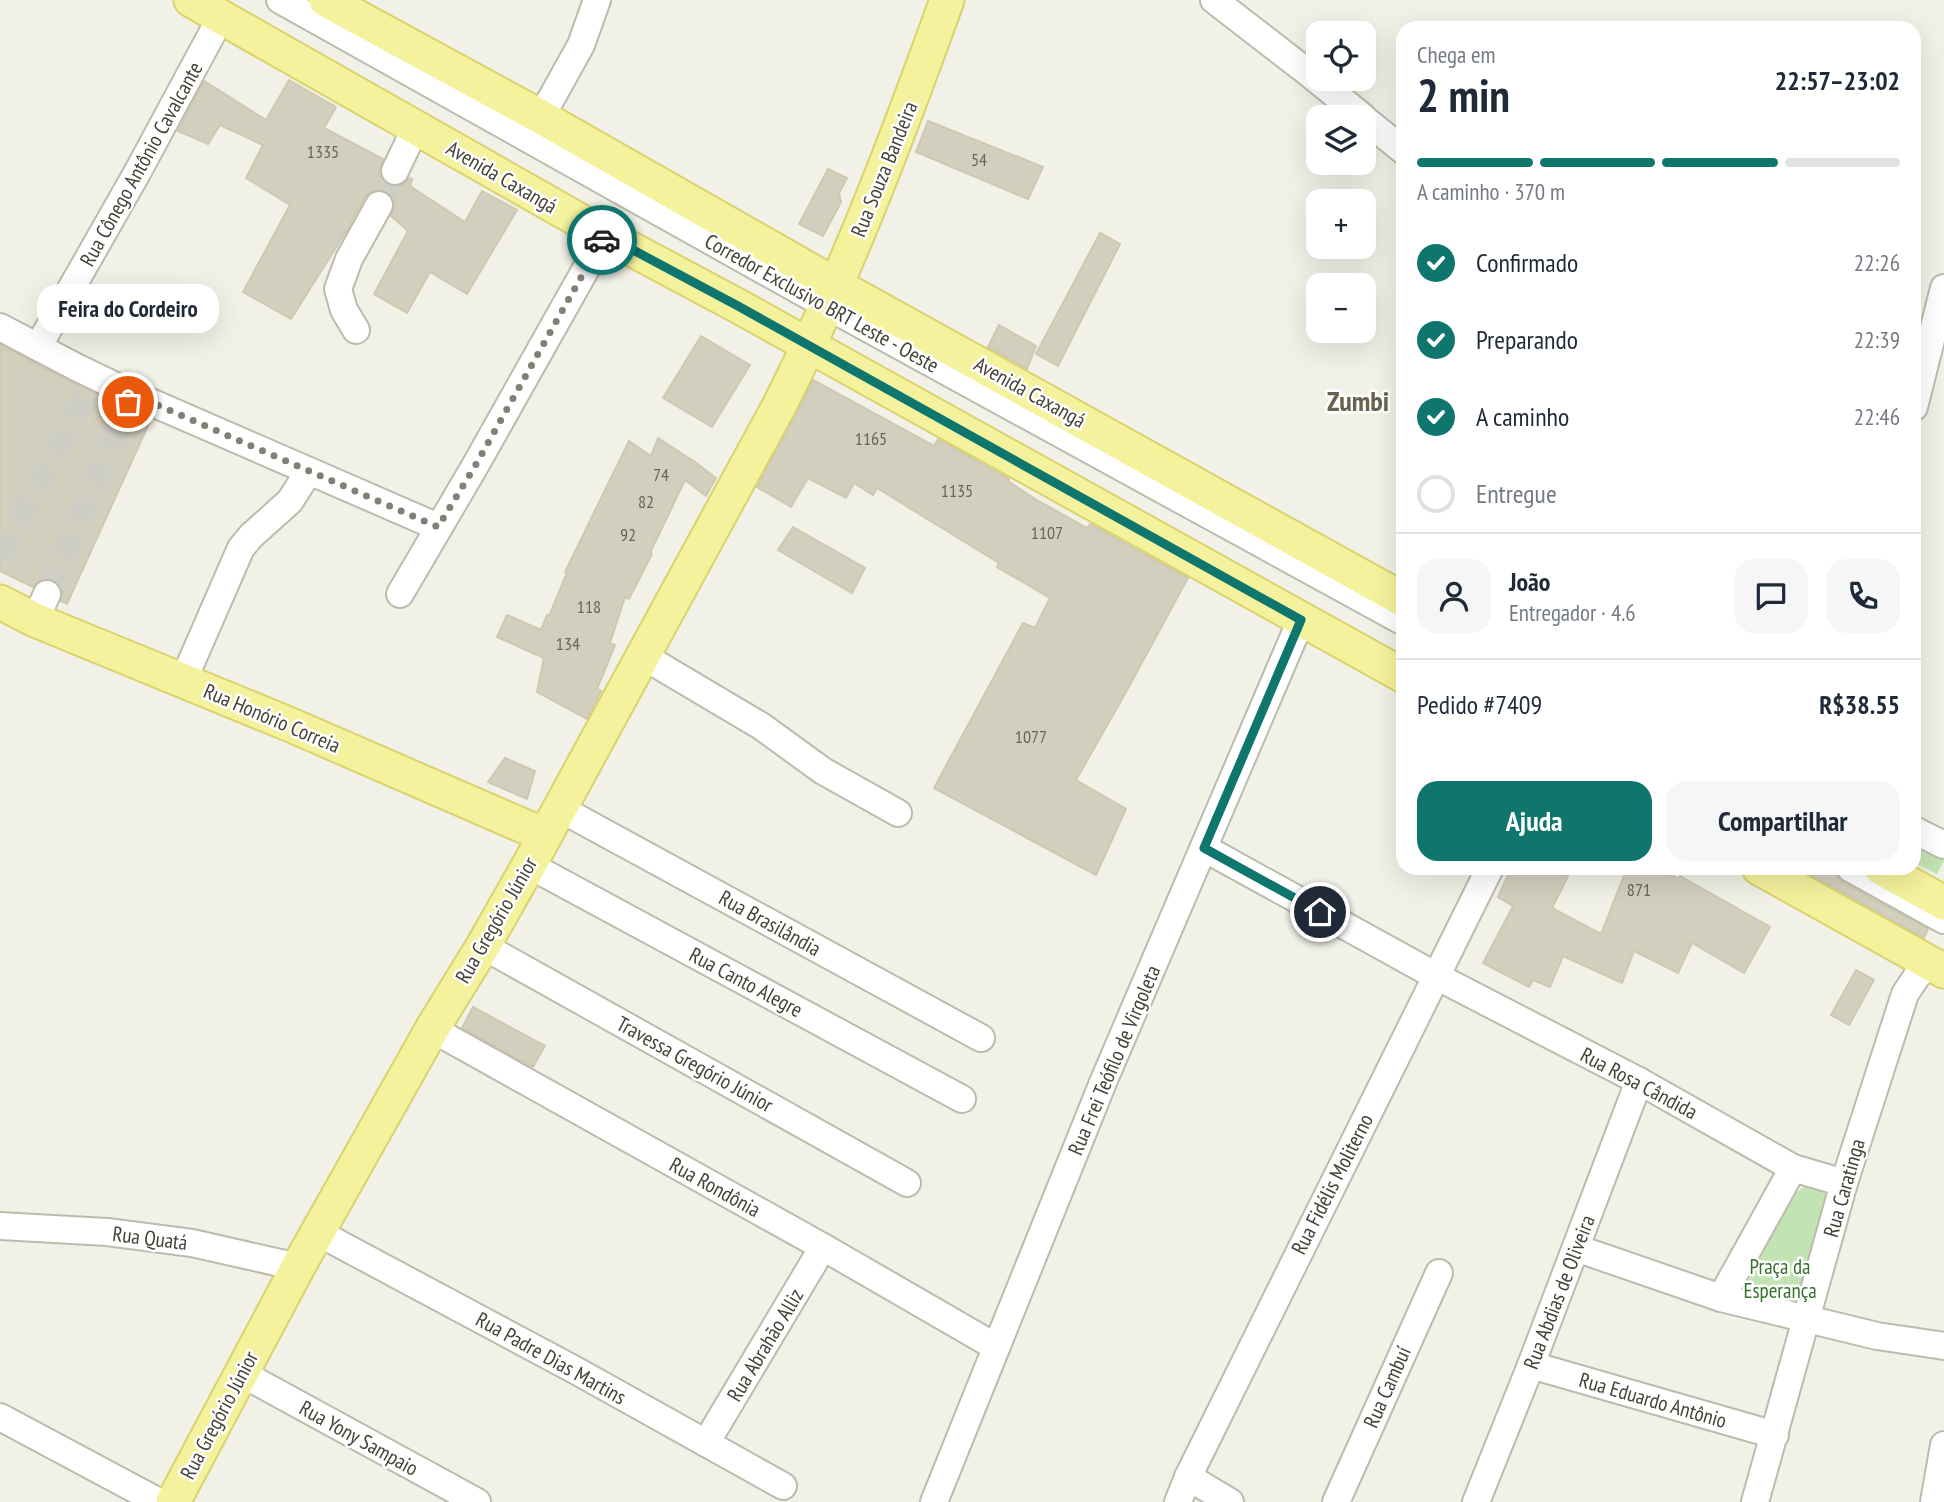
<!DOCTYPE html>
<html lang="pt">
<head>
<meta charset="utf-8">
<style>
  body { margin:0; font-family:"PT Sans Narrow",sans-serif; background:#f6f6f7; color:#1f2937; height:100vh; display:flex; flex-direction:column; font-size:26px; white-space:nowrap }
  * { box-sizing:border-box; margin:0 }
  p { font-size:23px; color:#747a83 }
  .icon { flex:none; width:38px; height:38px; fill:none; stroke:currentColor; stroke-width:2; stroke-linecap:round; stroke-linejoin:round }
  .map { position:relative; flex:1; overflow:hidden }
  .side { position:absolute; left:1396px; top:21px; width:525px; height:854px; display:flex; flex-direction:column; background:#fff; border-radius:21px; box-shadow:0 7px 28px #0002 }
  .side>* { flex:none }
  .buttons { position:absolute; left:1306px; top:21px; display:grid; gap:14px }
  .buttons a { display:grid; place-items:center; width:70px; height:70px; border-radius:14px; background:#fff; box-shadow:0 7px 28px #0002; font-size:35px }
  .pin { position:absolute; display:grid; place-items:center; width:60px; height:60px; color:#fff; margin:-30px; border:4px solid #fff; border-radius:50%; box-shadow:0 2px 7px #0007 }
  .courier { position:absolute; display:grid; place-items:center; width:70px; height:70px; margin:-35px; border:5px solid #0f766e; border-radius:50%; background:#fff; color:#222; box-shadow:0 2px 9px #0007 }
  .bubble { position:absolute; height:49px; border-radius:21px; background:#fff; box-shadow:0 7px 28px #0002; font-size:23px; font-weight:800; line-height:49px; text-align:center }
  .head em { font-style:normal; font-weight:800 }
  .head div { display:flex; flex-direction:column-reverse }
  .head { display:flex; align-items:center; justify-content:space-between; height:119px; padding:0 21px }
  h1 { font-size:46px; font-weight:800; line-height:52px }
  .bar { display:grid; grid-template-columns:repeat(4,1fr); gap:10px 7px; align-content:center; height:84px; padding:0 21px }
  .bar i { height:9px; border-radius:5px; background:#e0e1e3 }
  .bar .current { background:#0f766e }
  .bar p { grid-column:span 4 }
  .line { display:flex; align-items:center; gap:18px; padding:0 21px; border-top:2px solid #e0e1e3 }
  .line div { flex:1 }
  .round { display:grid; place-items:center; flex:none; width:74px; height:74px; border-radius:21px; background:#f6f6f7 }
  ol { padding:0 21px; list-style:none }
  li { display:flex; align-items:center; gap:21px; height:77px }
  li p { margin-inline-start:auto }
  li .icon { padding:7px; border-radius:50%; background:#0f766e; color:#fff; stroke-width:4 }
  li:last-child { color:#747a83 }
  li i { width:38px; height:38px; border:4px solid #e0e1e3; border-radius:50% }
  .action { display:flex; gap:14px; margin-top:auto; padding:14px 21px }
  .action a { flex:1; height:80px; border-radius:21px; background:#0f766e; color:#fff; font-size:28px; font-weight:800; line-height:80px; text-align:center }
  .action a+a { background:#f6f6f7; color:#1f2937 }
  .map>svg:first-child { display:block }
</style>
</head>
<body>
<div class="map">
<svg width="1944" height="1502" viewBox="0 0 1944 1502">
  <rect width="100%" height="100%" fill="#f2f1e7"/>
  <!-- green -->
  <g fill="#c2e3b3">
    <polygon points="1914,841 1944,855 1944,861 1937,874 1915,863"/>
    <polygon points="1808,1184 1825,1191 1829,1198 1798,1305 1754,1295 1749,1287 1749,1280 1794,1194"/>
  </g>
  <!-- building -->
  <g fill="#d3cfbe" stroke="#cdc9b1" stroke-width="2">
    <polygon points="289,80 336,107 324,128 383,159 379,173 382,180 388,185 397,187 404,184 409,178 412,179 410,186 465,222 482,191 517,210 467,294 430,272 407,313 374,294 408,231 391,216 395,205 392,196 386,191 379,189 372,191 365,197 347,230 291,319 243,292 290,205 246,178 263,145 220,125 208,144 178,131 204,81 266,120"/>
    <polygon points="928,121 1043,167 1028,199 916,152"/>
    <polygon points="828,169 847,178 839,193 841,202 823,236 799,224"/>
    <polygon points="1100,233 1120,244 1058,366 1036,354"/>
    <polygon points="999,325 1036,346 1027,369 988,347"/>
    <polygon points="701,336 750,365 712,427 663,398"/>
    <polygon points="0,345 69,381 151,419 67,604 61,601 63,592 60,586 54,580 45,578 37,582 33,587 0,571"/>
    <polygon points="813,380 934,446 938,439 1009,479 1008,481 1035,499 1087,528 1090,524 1188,578 1126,692 1076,780 1126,809 1096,875 934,788 1023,623 1035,628 1050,598 997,567 999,563 877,488 873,495 854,483 846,498 808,478 791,507 757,487"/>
    <polygon points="658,438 695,462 716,478 706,496 685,480 650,553 652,554 629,599 625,597 610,643 615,645 597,689 601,691 587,719 537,692 544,658 497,637 507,615 541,630 547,615 549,616 567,573 565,572 629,441 651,456"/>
    <polygon points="793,527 865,568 852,593 778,550"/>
    <polygon points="505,758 535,771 527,799 488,782"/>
    <polygon points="1511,868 1572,868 1552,908 1601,934 1627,868 1656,868 1679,879 1680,876 1770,927 1744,973 1692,943 1678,973 1634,951 1622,983 1563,956 1550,987 1533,980 1529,987 1483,963 1513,906 1498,897"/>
    <polygon points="1799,868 1834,868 1836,875 1842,882 1928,929 1924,938"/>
    <polygon points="1856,970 1874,980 1849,1025 1831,1015"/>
    <polygon points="473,1007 545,1046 533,1067 462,1028"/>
  </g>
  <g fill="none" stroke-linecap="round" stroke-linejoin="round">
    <!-- minor-tunnel -->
    <g stroke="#cfcec4" stroke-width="26" stroke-dasharray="26 13" stroke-linecap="butt">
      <polyline points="379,205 395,171"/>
      <polyline points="0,557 92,383"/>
      <polyline points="47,594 128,402"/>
    </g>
    <defs>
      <g id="minor">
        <polyline points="280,0 827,306 1404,622"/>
        <polyline points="1214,0 1306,71 1363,117"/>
        <polyline points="541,117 581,45 597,0"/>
        <polyline points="1363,118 1404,151"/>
        <polyline points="395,171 416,127"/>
        <polyline points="0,327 76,367 132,394 438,527"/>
        <polyline points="356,330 344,310 338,289 349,259 379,205"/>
        <polyline points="38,347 137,173 221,17"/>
        <polyline points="1914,407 1944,288"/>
        <polyline points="400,594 475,466 605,235"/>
        <polyline points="35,620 47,594"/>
        <polyline points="643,656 761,726 823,771 898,813"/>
        <polyline points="183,681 241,548 251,536 290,501 309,471"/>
        <polyline points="559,808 981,1038"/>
        <polyline points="1914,830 1944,845"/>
        <polyline points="1204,848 1436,976 1639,1081 1793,1168 1844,1183"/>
        <polyline points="529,865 962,1099"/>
        <polyline points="1850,868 1944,920"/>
        <polyline points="483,946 907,1183"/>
        <polyline points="432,1029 823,1247 996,1347"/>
        <polyline points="0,1226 107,1232 192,1243 298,1267"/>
        <polyline points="317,1232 575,1370 783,1486"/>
        <polyline points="1576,1248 1721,1298 1877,1336 1944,1346"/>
        <polyline points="1721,1298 1793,1168"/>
        <polyline points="1531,1365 1775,1435"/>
        <polyline points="241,1373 477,1502"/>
        <polyline points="0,1417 159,1502"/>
        <polyline points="706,1443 823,1247"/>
        <polyline points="1188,1477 1230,1502"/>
        <polyline points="934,1502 1104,1080 1301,620"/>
        <polyline points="1178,1502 1188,1477 1490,868"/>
        <polyline points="1336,1502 1439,1273"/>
        <polyline points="1476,1502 1531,1365 1639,1081"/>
        <polyline points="1755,1502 1844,1183 1905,994 1917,976 1930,963"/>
        <polyline points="1934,1502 1944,1445"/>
      </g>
      <g id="major">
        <polyline points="191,0 605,235 738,306 1404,676"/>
        <polyline points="326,0 541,117 836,285 1404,600"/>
        <polyline points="0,602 35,620 291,725 544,835"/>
        <polyline points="1759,868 1944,971"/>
        <polyline points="1881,868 1944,903"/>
        <path d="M173,1502L298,1267L432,1029L483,946L529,865L778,408C845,276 897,139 947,0"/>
      </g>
    </defs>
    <!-- minor casing -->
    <use href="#minor" stroke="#bdbbab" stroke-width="30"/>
    <!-- major casing -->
    <use href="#major" stroke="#d9d36e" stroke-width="37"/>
    <!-- minor -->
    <use href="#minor" stroke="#fff" stroke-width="26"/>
    <!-- major -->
    <use href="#major" stroke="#f5f29d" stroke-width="33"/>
  </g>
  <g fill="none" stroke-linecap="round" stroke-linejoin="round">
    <!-- done -->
    <polyline stroke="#827f75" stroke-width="7" stroke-dasharray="0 12.6" points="128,402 132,394 438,527 475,466 602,240"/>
    <!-- route -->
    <polyline stroke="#0f766e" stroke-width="9" points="602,240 605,235 738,306 1301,620 1204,848 1320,912"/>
  </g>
  <g text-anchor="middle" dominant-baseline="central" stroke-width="5" stroke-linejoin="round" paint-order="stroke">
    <!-- number labels -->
    <g font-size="18" fill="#686559">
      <text x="323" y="151">1335</text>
      <text x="979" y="159">54</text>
      <text x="871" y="438">1165</text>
      <text x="661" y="474">74</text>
      <text x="957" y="490">1135</text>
      <text x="646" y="501">82</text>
      <text x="1047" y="532">1107</text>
      <text x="628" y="534">92</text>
      <text x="589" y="606">118</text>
      <text x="568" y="643">134</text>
      <text x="1031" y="736">1077</text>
      <text x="1639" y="889">871</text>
    </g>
    <!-- street labels -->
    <g font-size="21" fill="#454237" stroke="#fff">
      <text transform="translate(141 164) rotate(-61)">Rua Cônego Antônio Cavalcante</text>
      <text transform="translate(884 169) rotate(-68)">Rua Souza Bandeira</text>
      <text transform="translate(502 177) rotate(30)">Avenida Caxangá</text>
      <text transform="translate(822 303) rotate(29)">Corredor Exclusivo BRT Leste - Oeste</text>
      <text transform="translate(1030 392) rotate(29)">Avenida Caxangá</text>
      <text transform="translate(272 718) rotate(23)">Rua Honório Correia</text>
      <text transform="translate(496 920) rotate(-60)">Rua Gregório Júnior</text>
      <text transform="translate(770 923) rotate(29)">Rua Brasilândia</text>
      <text transform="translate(746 982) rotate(28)">Rua Canto Alegre</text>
      <text transform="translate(1114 1060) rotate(-67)">Rua Frei Teófilo de Virgoleta</text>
      <text transform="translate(695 1064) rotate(29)">Travessa Gregório Júnior</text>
      <text transform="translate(1639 1083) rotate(28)">Rua Rosa Cândida</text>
      <text transform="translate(1332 1184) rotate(-63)">Rua Fidélis Moliterno</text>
      <text transform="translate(715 1187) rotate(29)">Rua Rondônia</text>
      <text transform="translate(1844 1188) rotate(-74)">Rua Caratinga</text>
      <text transform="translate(150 1238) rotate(7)">Rua Quatá</text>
      <text transform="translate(1559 1292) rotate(-69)">Rua Abdias de Oliveira</text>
      <text transform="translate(765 1345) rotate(-59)">Rua Abrahão Alliz</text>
      <text transform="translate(551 1358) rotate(29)">Rua Padre Dias Martins</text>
      <text transform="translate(1387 1387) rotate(-66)">Rua Cambuí</text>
      <text transform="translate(1653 1400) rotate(16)">Rua Eduardo Antônio</text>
      <text transform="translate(219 1415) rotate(-62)">Rua Gregório Júnior</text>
      <text transform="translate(359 1438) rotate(29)">Rua Yony Sampaio</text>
    </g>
    <!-- park labels -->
    <g font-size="21" fill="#38712f" stroke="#fff">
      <text x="1780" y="1266">Praça da<tspan x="1780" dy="24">Esperança</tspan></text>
    </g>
    <!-- district labels -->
    <g font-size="28" font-weight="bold" fill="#66634f" stroke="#fff">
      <text x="1358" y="400">Zumbi</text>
    </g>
  </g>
</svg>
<div class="buttons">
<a><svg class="icon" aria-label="locate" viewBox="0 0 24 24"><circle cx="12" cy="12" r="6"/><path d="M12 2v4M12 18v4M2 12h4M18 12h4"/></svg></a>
<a><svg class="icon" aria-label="layers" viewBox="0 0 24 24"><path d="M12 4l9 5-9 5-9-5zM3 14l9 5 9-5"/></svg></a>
<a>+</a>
<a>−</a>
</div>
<div class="pin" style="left:128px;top:402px;background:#ea580c"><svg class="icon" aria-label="bag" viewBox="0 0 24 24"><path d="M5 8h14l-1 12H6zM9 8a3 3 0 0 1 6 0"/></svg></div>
<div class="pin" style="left:1320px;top:912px;background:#1f2937"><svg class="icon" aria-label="home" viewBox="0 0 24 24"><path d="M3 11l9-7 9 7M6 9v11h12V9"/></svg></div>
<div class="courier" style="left:602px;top:240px"><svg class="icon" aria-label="car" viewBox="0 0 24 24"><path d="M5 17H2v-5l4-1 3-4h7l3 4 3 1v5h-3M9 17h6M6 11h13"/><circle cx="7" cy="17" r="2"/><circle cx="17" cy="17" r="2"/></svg></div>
<div class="bubble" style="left:37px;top:284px;width:182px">Feira do Cordeiro</div>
<section class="side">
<div class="head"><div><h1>2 min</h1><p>Chega em</p></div><em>22:57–23:02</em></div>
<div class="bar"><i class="current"></i><i class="current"></i><i class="current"></i><i></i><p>A caminho · 370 m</p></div>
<ol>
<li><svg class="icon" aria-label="check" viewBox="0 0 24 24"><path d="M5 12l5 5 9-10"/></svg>Confirmado<p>22:26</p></li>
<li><svg class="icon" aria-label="check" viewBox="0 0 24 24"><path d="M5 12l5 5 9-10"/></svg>Preparando<p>22:39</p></li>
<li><svg class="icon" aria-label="check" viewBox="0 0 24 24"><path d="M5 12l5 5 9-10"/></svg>A caminho<p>22:46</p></li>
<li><i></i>Entregue</li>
</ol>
<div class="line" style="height:126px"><a class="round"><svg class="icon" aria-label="person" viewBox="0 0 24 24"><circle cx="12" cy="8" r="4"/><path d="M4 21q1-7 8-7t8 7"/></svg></a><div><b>João</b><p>Entregador · 4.6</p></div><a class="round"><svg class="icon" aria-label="chat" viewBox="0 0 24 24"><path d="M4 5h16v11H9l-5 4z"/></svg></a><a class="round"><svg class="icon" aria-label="phone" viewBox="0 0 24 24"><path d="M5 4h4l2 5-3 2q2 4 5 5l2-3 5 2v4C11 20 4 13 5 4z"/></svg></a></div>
<div class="line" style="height:91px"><div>Pedido #7409</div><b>R$38.55</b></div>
<div class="action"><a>Ajuda</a><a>Compartilhar</a></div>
</section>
</div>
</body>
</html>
